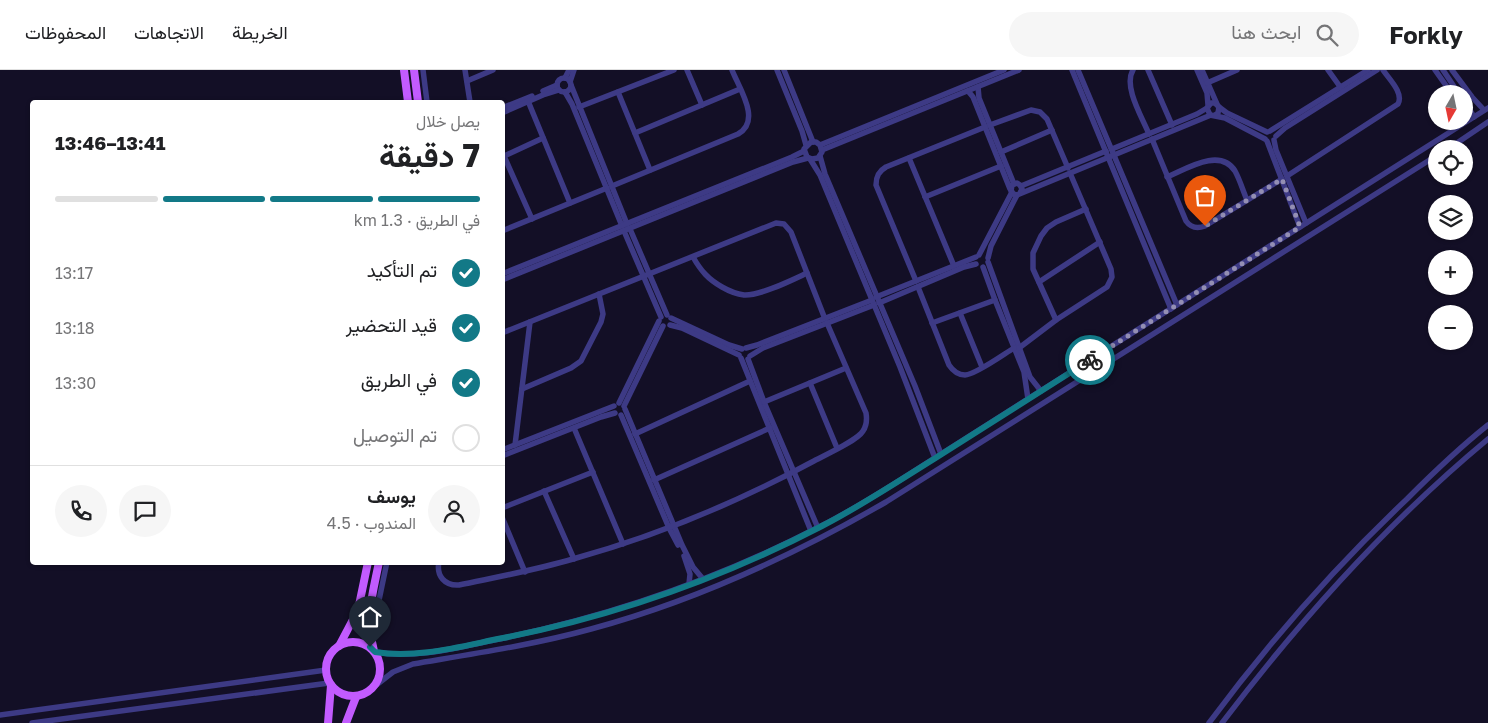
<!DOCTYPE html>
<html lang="ar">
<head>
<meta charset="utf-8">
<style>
  body { margin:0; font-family:"Golos Text",Vazirmatn,sans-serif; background:#f6f6f6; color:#202124; direction:rtl; height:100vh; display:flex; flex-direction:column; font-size:19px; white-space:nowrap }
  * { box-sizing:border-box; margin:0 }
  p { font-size:16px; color:#757577 }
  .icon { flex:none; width:28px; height:28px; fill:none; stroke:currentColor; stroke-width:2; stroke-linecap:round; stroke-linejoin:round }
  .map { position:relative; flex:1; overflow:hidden; direction:ltr }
  .sheet { position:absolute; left:30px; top:30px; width:475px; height:465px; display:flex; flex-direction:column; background:#fff; border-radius:5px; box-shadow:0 1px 4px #0004; direction:rtl }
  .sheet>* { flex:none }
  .needle { width:32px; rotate:189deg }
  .fabs { position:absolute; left:1428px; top:15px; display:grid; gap:10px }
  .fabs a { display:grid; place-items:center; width:45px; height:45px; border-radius:50%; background:#fff; box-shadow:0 1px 4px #0004; font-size:25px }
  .pin { position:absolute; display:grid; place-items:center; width:42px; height:42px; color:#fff; margin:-51px -21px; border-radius:50% 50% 50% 0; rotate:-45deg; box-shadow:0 0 5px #0007 }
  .pin .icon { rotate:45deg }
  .courier { position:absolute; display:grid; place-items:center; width:50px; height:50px; margin:-25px; border:4px solid #127987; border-radius:50%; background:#fff; color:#222; box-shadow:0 1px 6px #0007 }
  .head em { font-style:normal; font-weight:700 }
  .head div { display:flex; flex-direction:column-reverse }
  .head { display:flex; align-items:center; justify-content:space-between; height:85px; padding:0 25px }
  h1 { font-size:32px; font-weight:700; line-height:38px }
  .bar { display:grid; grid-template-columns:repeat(4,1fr); gap:8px 5px; align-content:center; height:60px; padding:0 25px }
  .bar i { height:6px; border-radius:4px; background:#e0e0e0 }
  .bar .current { background:#127987 }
  .bar p { grid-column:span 4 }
  .line { display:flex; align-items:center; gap:12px; padding:0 25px; border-top:1px solid #e0e0e0 }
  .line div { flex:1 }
  .round { display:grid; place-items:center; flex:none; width:52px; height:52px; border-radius:26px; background:#f6f6f6 }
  ol { padding:0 25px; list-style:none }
  li { display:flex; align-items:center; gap:15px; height:55px }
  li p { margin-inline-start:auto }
  li .icon { padding:5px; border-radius:50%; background:#127987; color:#fff; stroke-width:4 }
  li:last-child { color:#757577 }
  li i { width:28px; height:28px; border:2px solid #e0e0e0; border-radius:50% }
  header { display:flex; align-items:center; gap:30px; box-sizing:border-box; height:70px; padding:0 25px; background:#fff; border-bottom:1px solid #e0e0e0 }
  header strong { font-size:24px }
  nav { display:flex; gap:28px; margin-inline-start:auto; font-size:18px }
  .search { width:350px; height:45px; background:#f6f6f6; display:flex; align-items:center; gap:12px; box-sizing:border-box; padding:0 18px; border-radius:28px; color:#757577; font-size:19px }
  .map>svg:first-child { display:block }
</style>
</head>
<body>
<header>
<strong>Forkly</strong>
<div class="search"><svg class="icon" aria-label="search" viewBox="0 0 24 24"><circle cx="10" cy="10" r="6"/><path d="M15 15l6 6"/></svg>ابحث هنا</div>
<nav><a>الخريطة</a><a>الاتجاهات</a><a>المحفوظات</a></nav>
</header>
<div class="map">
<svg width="1488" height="653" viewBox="0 0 1488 653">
  <rect width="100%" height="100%" fill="#130f26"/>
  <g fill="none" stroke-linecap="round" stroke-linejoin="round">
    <!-- minor -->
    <g stroke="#3d3a85" stroke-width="5.5">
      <polyline points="423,0 427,32"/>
      <polyline points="465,0 470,32"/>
      <polyline points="687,0 702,35"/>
      <polyline points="777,0 802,61 806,75"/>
      <polyline points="784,0 813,72"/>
      <polyline points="1072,0 1171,239"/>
      <polyline points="1078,0 1177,235"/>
      <path d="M1133,0C1123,16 1142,47 1149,64"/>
      <polyline points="1148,0 1172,55"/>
      <polyline points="1197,0 1207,23 1208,35"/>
      <polyline points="1202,0 1217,34"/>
      <polyline points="1328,0 1341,18"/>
      <polyline points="1435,0 1452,24"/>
      <polyline points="1443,0 1459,24"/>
      <polyline points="1452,0 1472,27 1484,40"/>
      <polyline points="565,8 569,0"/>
      <circle cx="564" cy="15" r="7"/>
      <polyline points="467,11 493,0"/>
      <polyline points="570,12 574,0"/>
      <polyline points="1207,13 1237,0"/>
      <polyline points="571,15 627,154"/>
      <polyline points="978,17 979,28 1014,114"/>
      <polyline points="543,21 557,15"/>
      <polyline points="968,21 973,27 1010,119"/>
      <polyline points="565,22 572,34 622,156"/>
      <polyline points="618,22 650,100"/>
      <polyline points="1464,30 1474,47"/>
      <polyline points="528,31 570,133"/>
      <polyline points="579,37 674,0"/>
      <polyline points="1219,37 1227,43 1267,62"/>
      <polyline points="502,38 532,26"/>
      <polyline points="502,43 543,25 559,20"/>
      <polyline points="1215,45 1218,43 1219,37 1215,33 1211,33 1207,38 1210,45 1225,48 1265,69"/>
      <polyline points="990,55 1031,40 1040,42 1047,49 1068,98"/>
      <polyline points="1270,61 1368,0"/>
      <polyline points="635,63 740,19"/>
      <polyline points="1276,66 1285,58 1377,0"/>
      <path d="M1152,69L1186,151C1191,158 1197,159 1205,156L1282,109"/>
      <polyline points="1274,70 1276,80 1306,153"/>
      <polyline points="1267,71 1300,157"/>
      <polyline points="820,75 822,82 818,88 812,89 807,87 804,79 811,72 816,72 820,75 1004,0"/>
      <polyline points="1112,79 1197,44 1207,38"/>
      <polyline points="1448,79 1488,52"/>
      <polyline points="822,80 1019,0"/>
      <polyline points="1001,82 1052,60"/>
      <polyline points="504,86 532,149"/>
      <polyline points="820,86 825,104 915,316 941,384"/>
      <polyline points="502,87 543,68"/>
      <polyline points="909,88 954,196"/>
      <polyline points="810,89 820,105 900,297 935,388"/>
      <path d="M1287,106L1398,34C1404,23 1389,9 1383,0"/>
      <path d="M1167,107C1186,99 1220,77 1235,101C1240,110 1243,121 1247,130"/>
      <path d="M612,116L738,64C762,51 739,18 732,0"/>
      <polyline points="1021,116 1106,81"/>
      <polyline points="1020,123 1022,119 1020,115 1017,113 1012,115 1011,121 1013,124 1017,125 1211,45"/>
      <polyline points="925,127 1001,96"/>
      <polyline points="630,159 667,245"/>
      <polyline points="502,161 607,118"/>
      <polyline points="624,161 661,247"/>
      <polyline points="979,185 1012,122"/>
      <path d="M693,187C701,201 708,209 722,217C729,221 736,224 744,225C760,226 792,210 807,203"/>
      <polyline points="988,188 991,176 1017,125"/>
      <polyline points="988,192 1030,307 1041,321"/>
      <polyline points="983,197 995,230 1024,302 1028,329"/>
      <polyline points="502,204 792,87 804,81"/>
      <polyline points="502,210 793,92 808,88"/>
      <path d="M916,211L876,115C876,106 879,101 886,97L985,57"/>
      <polyline points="1039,212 1100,172"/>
      <path d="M918,217L949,295C953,301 958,305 965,305C975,305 1004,284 1014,278"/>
      <polyline points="876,227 976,187"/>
      <polyline points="879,233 964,197 976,194"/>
      <polyline points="960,243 982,297"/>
      <polyline points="671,248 729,275 742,279"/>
      <polyline points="1056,250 1033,199 1033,183 1041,166 1047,158 1056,152 1086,139"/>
      <polyline points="932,253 995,230"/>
      <polyline points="670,255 682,258 739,285"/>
      <polyline points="502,263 776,153 784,154 791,162 825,249"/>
      <polyline points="746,278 757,275 872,230"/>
      <polyline points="1019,278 1056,250 1107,217 1112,207 1111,199 1070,103"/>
      <polyline points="750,286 763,278 874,235"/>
      <polyline points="741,288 811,461"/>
      <polyline points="748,289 764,332 818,458"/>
      <polyline points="810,313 837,378"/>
      <polyline points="522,319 571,298 581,291 601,252 603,244 599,224"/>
      <polyline points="764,332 846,298"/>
      <polyline points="619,333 659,251"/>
      <polyline points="624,336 663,256"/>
      <polyline points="625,339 682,475 693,497 703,509"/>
      <polyline points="621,345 669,458 678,475"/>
      <polyline points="574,358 623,474"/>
      <polyline points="635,364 750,311"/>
      <polyline points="515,375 530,252"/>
      <polyline points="502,380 614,336"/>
      <polyline points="502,386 601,347 615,343"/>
      <polyline points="654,410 770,358"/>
      <polyline points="544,421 574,489"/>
      <polyline points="502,438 593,402"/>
      <polyline points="502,447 525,502"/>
      <polyline points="684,486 690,504 689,514"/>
      <path d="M439,492C436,506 445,516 459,515C497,507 536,500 573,489C656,466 736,433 812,392C823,386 857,371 863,361C867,355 867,349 866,343L827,253"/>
      <polyline points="370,564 377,553 378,535 387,492"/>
      <path d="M375,582C414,589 456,578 494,570C608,547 718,509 821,456C863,435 901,409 941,384L1488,38"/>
      <path d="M375,616L393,602L413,594C472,584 533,575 591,559C695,531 794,485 886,432L1436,86"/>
      <polyline points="0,645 326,600"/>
      <polyline points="32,653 329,613"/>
      <path d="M1209,653C1269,572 1334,498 1407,429C1433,403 1459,378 1488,355"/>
      <path d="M1222,653C1300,550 1388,452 1488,369"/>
    </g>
    <!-- major -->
    <g stroke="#c25bff" stroke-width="8">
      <polyline points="404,0 408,32"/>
      <polyline points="414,0 418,32"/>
      <circle cx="353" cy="599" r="27"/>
      <polyline points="339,576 358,540 368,492"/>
      <path d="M374,581C365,546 372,527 379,492"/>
      <polyline points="328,653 331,615"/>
      <polyline points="346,653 356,627"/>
    </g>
  </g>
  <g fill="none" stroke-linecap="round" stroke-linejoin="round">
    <!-- done -->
    <polyline stroke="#948fb3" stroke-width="5" stroke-dasharray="0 9" points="1090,290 1300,157 1282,109 1205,156"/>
    <!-- route -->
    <path stroke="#127987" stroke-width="6" d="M370,577L375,582C417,589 462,576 503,568C614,546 722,508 822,456C861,436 897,412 934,389C986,356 1038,323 1090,290"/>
  </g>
</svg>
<div class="fabs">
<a><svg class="needle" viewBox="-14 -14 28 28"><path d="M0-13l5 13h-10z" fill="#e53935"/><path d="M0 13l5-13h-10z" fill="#757577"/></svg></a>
<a><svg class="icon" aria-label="locate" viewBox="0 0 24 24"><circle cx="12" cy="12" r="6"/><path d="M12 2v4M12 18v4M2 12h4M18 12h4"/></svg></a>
<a><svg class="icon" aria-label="layers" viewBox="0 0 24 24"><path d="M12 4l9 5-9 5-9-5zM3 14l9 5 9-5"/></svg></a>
<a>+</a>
<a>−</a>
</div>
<div class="pin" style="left:1205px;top:156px;background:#ea580c"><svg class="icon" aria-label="bag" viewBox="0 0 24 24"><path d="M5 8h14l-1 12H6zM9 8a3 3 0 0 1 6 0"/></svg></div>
<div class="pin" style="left:370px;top:577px;background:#1f2937"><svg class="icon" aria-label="home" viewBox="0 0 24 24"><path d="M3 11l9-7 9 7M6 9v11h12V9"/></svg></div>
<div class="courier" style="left:1090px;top:290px"><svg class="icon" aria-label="bike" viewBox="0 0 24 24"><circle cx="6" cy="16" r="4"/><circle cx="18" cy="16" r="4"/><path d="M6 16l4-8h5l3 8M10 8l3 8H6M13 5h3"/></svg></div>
<section class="sheet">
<div class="head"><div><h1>7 دقيقة</h1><p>يصل خلال</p></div><em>13:41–13:46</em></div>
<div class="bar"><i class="current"></i><i class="current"></i><i class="current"></i><i></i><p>في الطريق · 1.3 km</p></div>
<ol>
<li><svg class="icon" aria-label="check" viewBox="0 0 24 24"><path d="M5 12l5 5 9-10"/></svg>تم التأكيد<p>13:17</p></li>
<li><svg class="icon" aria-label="check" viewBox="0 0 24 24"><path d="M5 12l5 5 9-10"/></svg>قيد التحضير<p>13:18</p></li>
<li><svg class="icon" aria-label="check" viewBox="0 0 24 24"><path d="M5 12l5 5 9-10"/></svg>في الطريق<p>13:30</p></li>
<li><i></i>تم التوصيل</li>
</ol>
<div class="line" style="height:90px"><a class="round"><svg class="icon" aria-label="person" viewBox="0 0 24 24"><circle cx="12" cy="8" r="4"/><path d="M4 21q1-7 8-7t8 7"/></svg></a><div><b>يوسف</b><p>المندوب · 4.5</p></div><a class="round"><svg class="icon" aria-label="chat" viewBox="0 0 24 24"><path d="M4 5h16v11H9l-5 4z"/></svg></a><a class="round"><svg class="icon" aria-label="phone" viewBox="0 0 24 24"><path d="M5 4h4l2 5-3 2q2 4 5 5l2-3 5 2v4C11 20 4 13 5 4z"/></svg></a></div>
</section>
</div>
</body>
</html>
